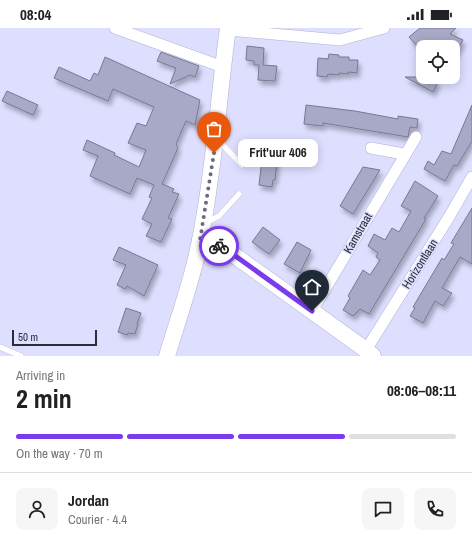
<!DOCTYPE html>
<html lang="en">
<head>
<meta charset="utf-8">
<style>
  body { margin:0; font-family:"Archivo Narrow",sans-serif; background:#f6f6f6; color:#202124; height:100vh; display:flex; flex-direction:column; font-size:15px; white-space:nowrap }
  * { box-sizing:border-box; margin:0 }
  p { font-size:13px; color:#757577 }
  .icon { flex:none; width:22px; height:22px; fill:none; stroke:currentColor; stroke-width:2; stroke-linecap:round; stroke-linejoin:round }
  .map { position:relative; height:328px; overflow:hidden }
  .details { display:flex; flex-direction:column; background:#fff; flex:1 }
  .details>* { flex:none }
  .fabs { position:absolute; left:416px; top:12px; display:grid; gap:8px }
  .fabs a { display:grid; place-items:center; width:44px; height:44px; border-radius:8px; background:#fff; box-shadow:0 2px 10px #0003; font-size:20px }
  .scale { position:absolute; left:12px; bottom:10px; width:85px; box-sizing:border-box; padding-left:4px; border:2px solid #2c2d39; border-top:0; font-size:11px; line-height:14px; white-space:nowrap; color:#2c2d39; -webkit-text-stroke:3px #dedfff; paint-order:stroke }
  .pin { position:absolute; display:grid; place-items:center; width:34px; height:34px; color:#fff; margin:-41px -17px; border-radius:50% 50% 50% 0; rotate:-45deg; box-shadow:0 0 4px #0007 }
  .pin .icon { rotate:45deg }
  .courier { position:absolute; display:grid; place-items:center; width:40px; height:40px; margin:-20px; border:3px solid #7c3aed; border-radius:50%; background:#fff; color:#222; box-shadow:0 1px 5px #0007 }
  .bubble { position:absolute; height:28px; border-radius:8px; background:#fff; box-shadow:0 2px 10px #0003; font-size:13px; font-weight:700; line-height:28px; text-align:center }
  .head em { font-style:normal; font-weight:700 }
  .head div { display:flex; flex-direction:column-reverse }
  .head { display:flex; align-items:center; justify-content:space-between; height:68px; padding:0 16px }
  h1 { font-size:26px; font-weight:700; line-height:30px }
  .bar { display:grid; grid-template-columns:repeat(4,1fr); gap:6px 4px; align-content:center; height:48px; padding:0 16px }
  .bar i { height:5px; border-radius:3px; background:#e0e0e0 }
  .bar .current { background:#7c3aed }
  .bar p { grid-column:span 4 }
  .line { display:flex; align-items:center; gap:10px; padding:0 16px; border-top:1px solid #e0e0e0 }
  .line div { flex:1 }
  .round { display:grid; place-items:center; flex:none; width:42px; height:42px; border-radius:8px; background:#f6f6f6 }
  .status { display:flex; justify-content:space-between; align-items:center; height:28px; padding:0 20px; background:#fff; direction:ltr }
  .status svg { height:11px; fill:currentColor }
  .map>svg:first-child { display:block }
</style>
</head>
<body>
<div class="status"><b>08:04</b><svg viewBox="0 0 49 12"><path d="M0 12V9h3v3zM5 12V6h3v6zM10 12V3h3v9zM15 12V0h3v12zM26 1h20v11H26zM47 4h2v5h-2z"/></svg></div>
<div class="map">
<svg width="472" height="328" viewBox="0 0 472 328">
  <defs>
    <filter id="shadow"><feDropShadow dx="2.5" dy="4.5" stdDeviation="2" flood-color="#0004"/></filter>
  </defs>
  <rect width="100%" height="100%" fill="#dedfff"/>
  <!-- building -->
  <g fill="#a8a9c7" stroke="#777894" filter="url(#shadow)">
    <polygon points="420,0 456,0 450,6 463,12 455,26 453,23 453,19 418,19 409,9"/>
    <polygon points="247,18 264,20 263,37 277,38 275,53 258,52 259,37 254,37 254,33 246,32"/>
    <polygon points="161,24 199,38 195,49 190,47 170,56 176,40 157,33"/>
    <polygon points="329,26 339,27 339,29 349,29 349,32 358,32 357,45 348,44 348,46 339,45 339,47 328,46 327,49 317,48 318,30 328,31"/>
    <polygon points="105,29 200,72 195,97 186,93 176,116 178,120 162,156 174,161 172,164 179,166 168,190 172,191 161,214 146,208 152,196 142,191 152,170 149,169 154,157 137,150 130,166 90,148 98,128 83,122 87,112 115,125 114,127 139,139 146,122 128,115 137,95 146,98 154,79 113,61 108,73 54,50 59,39 90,53 94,45 98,47"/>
    <polygon points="405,49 431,49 437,53 437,56 433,64"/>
    <polygon points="7,63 38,77 33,87 2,73"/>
    <polygon points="306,77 355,83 398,91 398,88 418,91 417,100 410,99 408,109 323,95 323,98 304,96"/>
    <polygon points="472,77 472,113 457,138 454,137 445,153 424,141 428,133 434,137 442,123 451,126"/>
    <polygon points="264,114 279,116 275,152 273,152 272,159 259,157"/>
    <polygon points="363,139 380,142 353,186 340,178"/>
    <polygon points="415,153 438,168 424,190 426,191 369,286 360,281 353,288 343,282 350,270 348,268 363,242 370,247 380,232 376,229 378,225 368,218 374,206 385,212 392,200 399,204 411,183 401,178"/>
    <polygon points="472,180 472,236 460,229 442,260 452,265 443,278 435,273 423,295 410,288 415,280 413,279 442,230 444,232 454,216 451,215"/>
    <polygon points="263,199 280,212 269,226 252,214"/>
    <polygon points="297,214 311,222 300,245 284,236"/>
    <polygon points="119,219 158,237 144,268 127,258 125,261 117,257 126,237 113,232"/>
    <polygon points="126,280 141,285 137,296 138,296 135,306 128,305 127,307 118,304"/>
  </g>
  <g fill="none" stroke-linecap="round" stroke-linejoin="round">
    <defs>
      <g id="lane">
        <polyline points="218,112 242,137"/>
        <polyline points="205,195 219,188 239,166"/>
        <polyline points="0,319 21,328"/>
      </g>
      <g id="street">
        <polyline points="115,0 223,39"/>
        <polyline points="228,2 340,12 384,0"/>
        <polyline points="371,120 404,126"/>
        <polyline points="312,283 416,109"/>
        <polyline points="366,322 449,189 472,149"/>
      </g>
      <g id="secondary">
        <polyline points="200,212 218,218 234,227 366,322 373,328"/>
        <path d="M167,328C180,285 196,241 203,196C215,131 219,65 228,0"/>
      </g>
    </defs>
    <!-- lane casing -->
    <use href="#lane" stroke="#b0b1cf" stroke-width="6"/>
    <!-- street casing -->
    <use href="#street" stroke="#b0b1cf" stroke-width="12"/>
    <!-- secondary casing -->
    <use href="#secondary" stroke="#b0b1cf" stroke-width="17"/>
    <!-- lane -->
    <use href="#lane" stroke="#fff" stroke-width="5.5"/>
    <!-- street -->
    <use href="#street" stroke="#fff" stroke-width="11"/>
    <!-- secondary -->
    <use href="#secondary" stroke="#fff" stroke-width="16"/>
  </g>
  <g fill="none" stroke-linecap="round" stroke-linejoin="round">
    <!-- done -->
    <polyline stroke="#6a6b7e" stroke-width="4" stroke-dasharray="0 7.2" points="214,125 200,212 219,218"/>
    <!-- route -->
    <polyline stroke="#7c3aed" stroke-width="5" points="219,218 234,227 312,283"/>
  </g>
  <g text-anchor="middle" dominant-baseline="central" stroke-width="3" stroke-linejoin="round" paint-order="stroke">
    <!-- street labels -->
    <g font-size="12" fill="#2c2d39" stroke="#dedfff">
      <text transform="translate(358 205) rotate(-60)">Kamstraat</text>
      <text transform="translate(420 236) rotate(-58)">Horizontlaan</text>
    </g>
  </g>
</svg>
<div class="fabs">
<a><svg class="icon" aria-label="locate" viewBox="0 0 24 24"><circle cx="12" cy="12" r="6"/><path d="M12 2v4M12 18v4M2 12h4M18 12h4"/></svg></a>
</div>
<div class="scale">50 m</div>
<div class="pin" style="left:214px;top:125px;background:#ea580c"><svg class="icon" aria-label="bag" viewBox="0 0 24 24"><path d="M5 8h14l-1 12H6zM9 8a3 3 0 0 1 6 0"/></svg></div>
<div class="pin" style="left:312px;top:283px;background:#1f2937"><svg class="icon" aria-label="home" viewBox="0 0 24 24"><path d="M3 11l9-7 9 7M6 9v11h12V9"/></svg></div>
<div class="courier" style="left:219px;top:218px"><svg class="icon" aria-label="bike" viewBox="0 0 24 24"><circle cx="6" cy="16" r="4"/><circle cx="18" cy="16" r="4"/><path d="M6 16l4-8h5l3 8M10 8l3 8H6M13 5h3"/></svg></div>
<div class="bubble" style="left:238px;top:111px;width:80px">Frit'uur 406</div>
</div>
<section class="details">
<div class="head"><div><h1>2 min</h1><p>Arriving in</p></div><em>08:06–08:11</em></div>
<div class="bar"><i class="current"></i><i class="current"></i><i class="current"></i><i></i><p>On the way · 70 m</p></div>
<div class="line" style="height:72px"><a class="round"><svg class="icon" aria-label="person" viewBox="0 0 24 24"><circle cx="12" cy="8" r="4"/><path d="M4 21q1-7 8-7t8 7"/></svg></a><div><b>Jordan</b><p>Courier · 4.4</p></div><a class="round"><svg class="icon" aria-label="chat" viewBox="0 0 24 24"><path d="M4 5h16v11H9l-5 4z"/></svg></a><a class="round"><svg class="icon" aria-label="phone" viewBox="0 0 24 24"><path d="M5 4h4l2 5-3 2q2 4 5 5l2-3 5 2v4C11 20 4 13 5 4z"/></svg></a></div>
</section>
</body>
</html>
